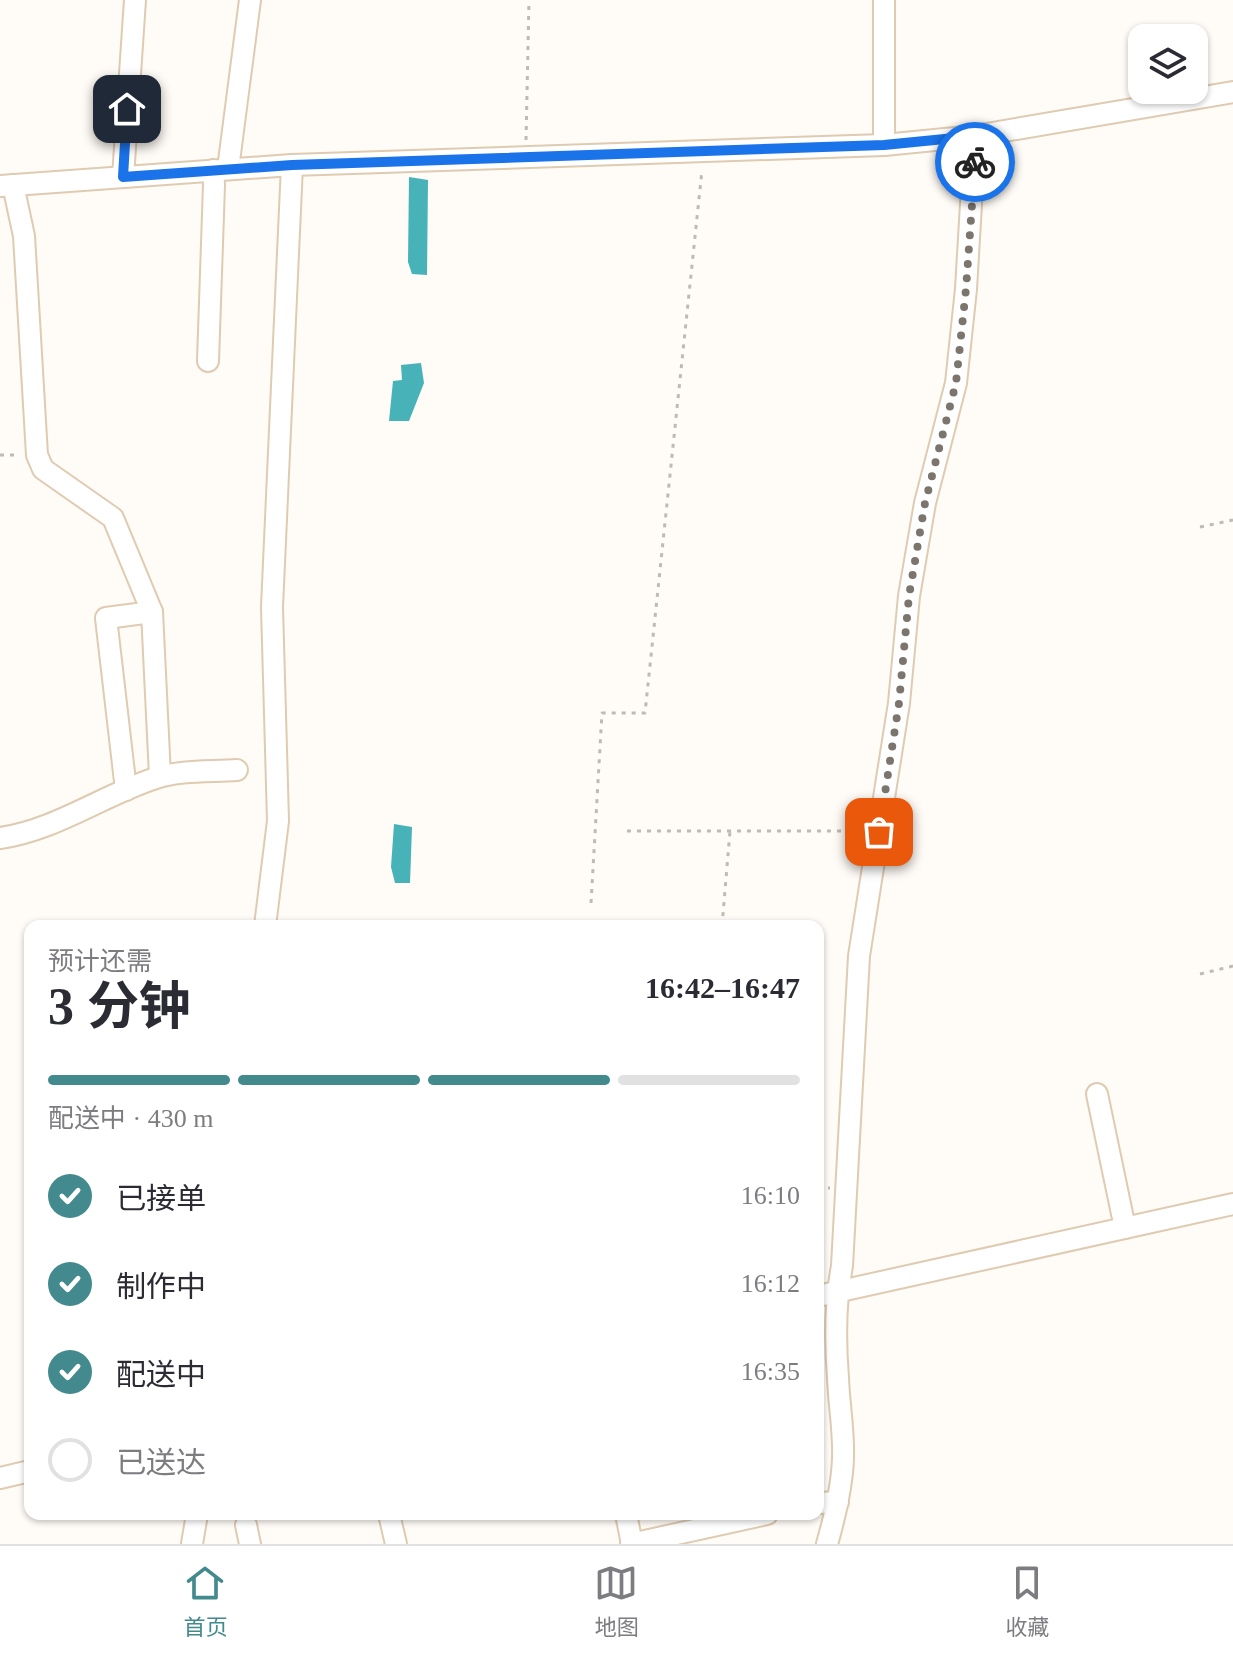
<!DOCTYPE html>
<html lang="zh">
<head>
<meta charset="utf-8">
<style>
  body { margin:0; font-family:"Times New Roman","Noto Sans SC",serif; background:#f7f7f7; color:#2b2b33; height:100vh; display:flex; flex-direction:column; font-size:30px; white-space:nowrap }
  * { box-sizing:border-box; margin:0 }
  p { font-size:26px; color:#7c7c81 }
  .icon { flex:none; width:44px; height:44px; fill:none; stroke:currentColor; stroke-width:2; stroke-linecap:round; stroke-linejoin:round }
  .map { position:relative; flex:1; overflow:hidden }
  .sheet { position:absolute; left:24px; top:920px; width:800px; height:600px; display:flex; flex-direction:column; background:#fff; border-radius:16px; box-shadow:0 2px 6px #0004 }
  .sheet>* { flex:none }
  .controls { position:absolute; left:1128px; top:24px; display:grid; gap:16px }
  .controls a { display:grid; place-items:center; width:80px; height:80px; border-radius:16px; background:#fff; box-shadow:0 2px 6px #0004; font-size:40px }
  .pin { position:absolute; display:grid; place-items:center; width:68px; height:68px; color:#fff; margin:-34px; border-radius:16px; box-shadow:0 4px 12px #0006 }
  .courier { position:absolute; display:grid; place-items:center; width:80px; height:80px; margin:-40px; border:6px solid #1a73e8; border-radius:50%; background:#fff; color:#222; box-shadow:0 2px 10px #0007 }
  .headline em { font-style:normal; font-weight:700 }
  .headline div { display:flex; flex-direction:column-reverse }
  .headline { display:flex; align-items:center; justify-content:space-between; height:136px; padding:0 24px }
  h1 { font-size:52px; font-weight:700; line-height:60px }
  .bar { display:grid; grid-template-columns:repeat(4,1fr); gap:12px 8px; align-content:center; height:96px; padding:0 24px }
  .bar i { height:10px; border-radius:6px; background:#e1e1e2 }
  .bar .on { background:#428a8e }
  .bar p { grid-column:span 4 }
  ol { padding:0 24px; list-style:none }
  li { display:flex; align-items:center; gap:24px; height:88px }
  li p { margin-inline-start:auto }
  li .icon { padding:8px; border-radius:50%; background:#428a8e; color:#fff; stroke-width:4 }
  li:last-child { color:#7c7c81 }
  li i { width:44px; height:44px; border:4px solid #e1e1e2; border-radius:50% }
  .tab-bar { display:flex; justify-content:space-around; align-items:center; height:112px; border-top:2px solid #e1e1e2; background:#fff; font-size:22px; color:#7c7c81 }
  .tab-bar a { display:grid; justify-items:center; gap:4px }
  .tab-bar .on { color:#428a8e }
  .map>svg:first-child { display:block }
</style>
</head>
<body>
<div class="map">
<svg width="1233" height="1544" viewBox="0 0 1233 1544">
  <rect width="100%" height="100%" fill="#fffbf6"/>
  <!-- water -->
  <g fill="#47b3b9">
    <polygon points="409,177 428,180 427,275 412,274 408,262"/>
    <polygon points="421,363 424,383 409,421 389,421 393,381 402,380 401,365"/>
    <polygon points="394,824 412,827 410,883 395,883 391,867"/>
  </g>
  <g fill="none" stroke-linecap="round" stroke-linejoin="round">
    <defs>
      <g id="minor">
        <polyline points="884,145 884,0"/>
        <polyline points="228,169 250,0"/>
        <polyline points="123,177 135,0"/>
        <polyline points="13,185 24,236 37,455 43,469 113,518 152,612 160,776"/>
        <polyline points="0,186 292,165 884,145 975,136 1233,92"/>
        <polyline points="208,361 214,185 213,170"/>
        <polyline points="126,790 106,618 152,612"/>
        <path d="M0,838C56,830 103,795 156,778C180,770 211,772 237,770"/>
        <polyline points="265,926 278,821 272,607 292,165"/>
        <polyline points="1097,1094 1125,1228"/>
        <polyline points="818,1296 1233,1204"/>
        <polyline points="0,1478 30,1471"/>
        <polyline points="818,1503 838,1502"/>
        <polyline points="389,1514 396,1544"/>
        <polyline points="626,1514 632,1544"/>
        <polyline points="246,1525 250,1544"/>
        <polyline points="192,1544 197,1514"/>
        <polyline points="631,1544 767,1514"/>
        <path d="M827,1544C835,1516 842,1488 843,1458C844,1431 839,1405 838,1378C835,1340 835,1302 842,1266L859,956L899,703L909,596L925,503L956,383L966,289L975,136"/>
      </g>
    </defs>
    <!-- minor casing -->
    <use href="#minor" stroke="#dfcbb1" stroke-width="24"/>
    <!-- path -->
    <g stroke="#bfbab3" stroke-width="3" stroke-dasharray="4 6" stroke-linecap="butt">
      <polyline points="526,140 529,0"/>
      <polyline points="0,455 20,455"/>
      <polyline points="1200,527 1233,520"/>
      <polyline points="627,831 863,831"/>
      <polyline points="591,903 602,713 645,713 702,170"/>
      <polyline points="722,926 730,831"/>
      <polyline points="1200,974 1233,966"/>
      <polyline points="818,1005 827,1005"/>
      <polyline points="818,1188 830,1188"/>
    </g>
    <!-- minor -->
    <use href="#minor" stroke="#fff" stroke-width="20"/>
  </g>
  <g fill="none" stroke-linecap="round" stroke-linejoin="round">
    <!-- done -->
    <polyline stroke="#7b756d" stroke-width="8" stroke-dasharray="0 14.4" points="879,832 899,703 909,596 925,503 956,383 966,289 975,162"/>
    <!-- route -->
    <polyline stroke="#1a73e8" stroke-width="10" points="127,109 123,177 292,165 884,145 975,136 975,162"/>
  </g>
</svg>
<div class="controls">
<a><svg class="icon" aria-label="layers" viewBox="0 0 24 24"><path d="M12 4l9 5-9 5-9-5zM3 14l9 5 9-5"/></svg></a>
</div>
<div class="pin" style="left:879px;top:832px;background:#ea580c"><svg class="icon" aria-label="bag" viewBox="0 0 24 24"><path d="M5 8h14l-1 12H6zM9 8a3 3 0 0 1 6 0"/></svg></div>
<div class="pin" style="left:127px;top:109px;background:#1f2937"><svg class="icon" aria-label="home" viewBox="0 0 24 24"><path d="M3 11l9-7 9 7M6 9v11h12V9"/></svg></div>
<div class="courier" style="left:975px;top:162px"><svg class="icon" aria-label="bike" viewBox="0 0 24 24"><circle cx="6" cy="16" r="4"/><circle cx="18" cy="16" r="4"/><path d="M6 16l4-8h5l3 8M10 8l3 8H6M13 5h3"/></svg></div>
<section class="sheet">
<div class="headline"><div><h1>3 分钟</h1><p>预计还需</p></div><em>16:42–16:47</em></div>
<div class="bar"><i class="on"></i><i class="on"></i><i class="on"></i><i></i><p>配送中 · 430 m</p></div>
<ol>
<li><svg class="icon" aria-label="check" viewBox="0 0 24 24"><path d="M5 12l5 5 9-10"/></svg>已接单<p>16:10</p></li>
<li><svg class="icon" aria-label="check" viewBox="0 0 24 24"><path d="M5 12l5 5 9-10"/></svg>制作中<p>16:12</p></li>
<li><svg class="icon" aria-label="check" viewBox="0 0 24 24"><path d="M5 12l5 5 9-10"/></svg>配送中<p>16:35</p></li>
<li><i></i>已送达</li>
</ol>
</section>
</div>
<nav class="tab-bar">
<a class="on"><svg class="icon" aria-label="home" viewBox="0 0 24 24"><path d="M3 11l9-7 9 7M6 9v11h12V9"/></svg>首页</a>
<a><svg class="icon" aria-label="map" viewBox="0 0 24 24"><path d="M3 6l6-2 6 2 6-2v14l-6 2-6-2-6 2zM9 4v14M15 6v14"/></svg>地图</a>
<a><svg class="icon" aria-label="saved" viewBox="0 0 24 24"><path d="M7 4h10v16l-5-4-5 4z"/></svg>收藏</a>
</nav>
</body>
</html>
